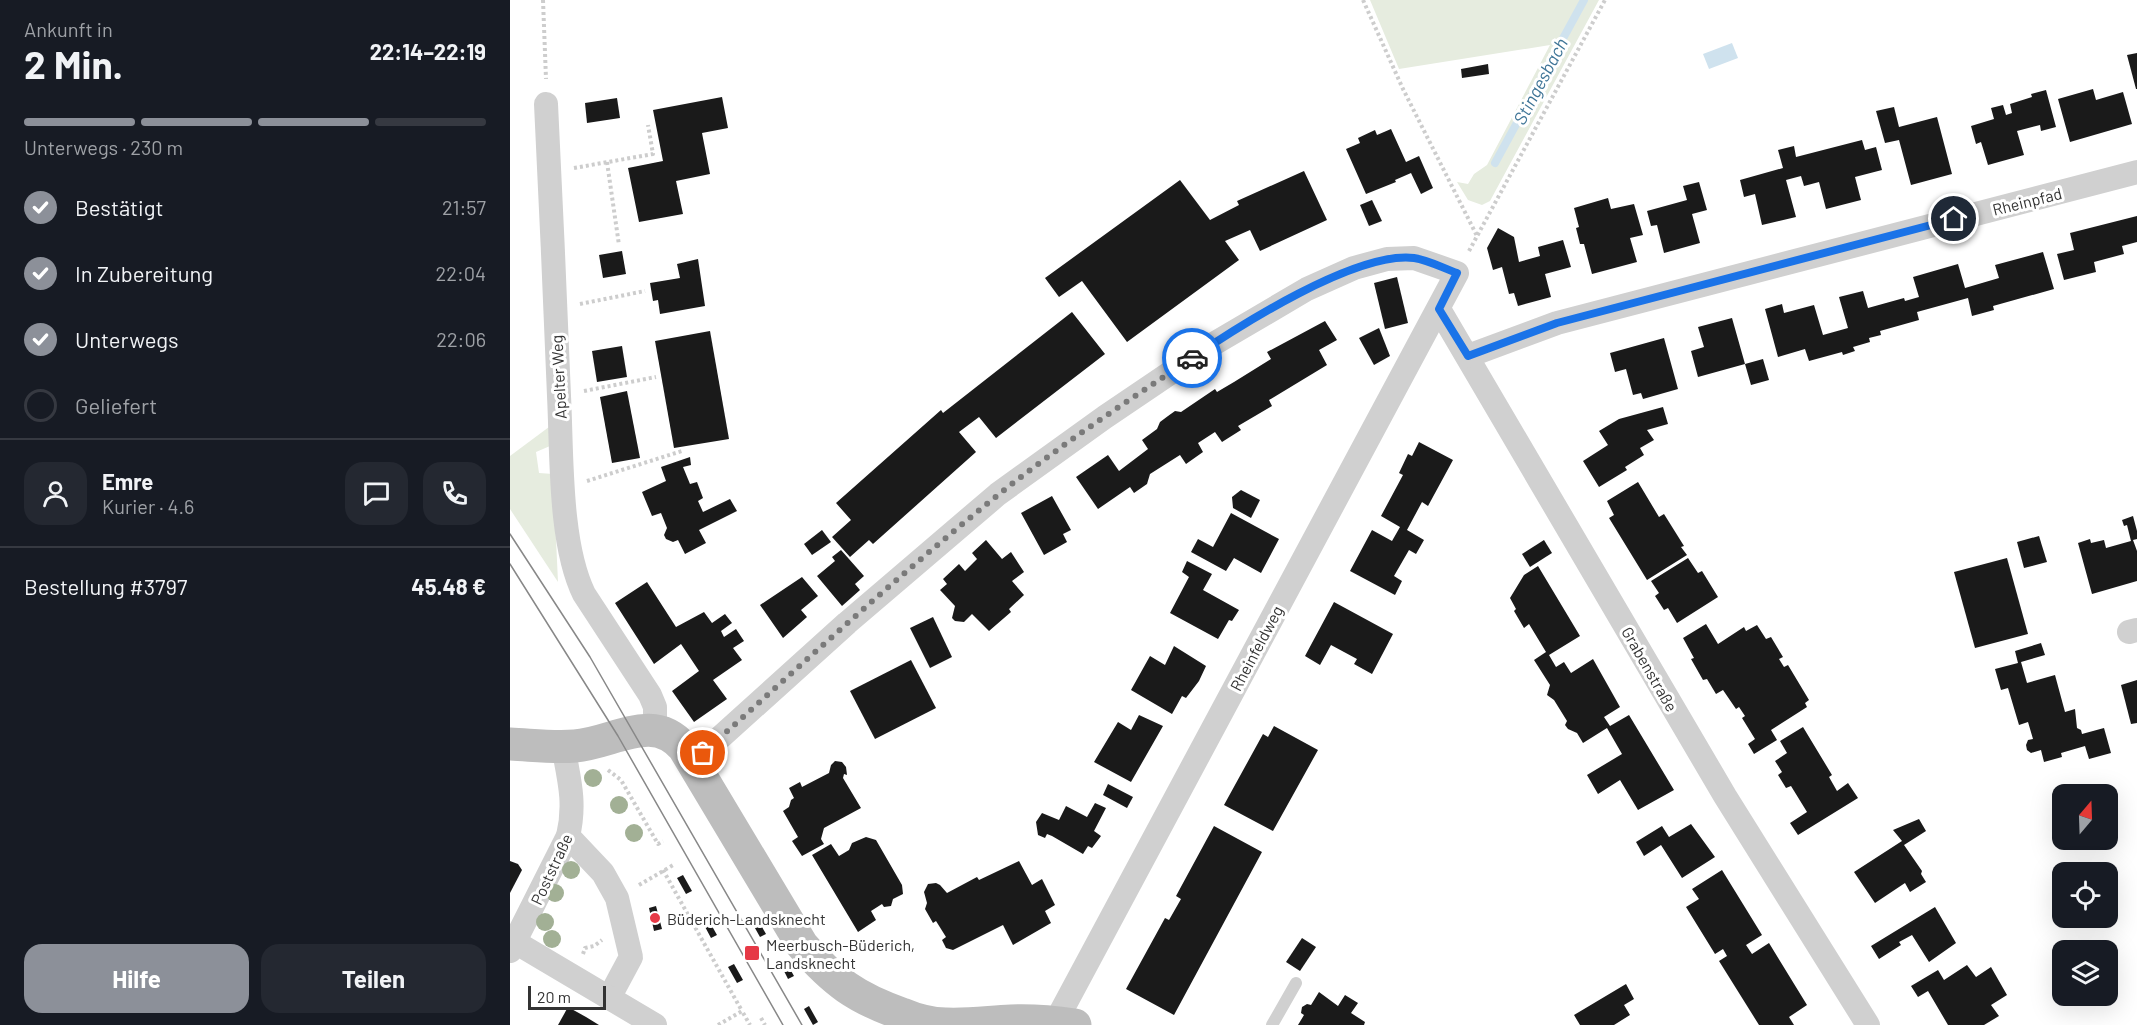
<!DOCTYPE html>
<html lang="de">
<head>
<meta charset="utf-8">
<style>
  body { margin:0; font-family:Barlow,sans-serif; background:#242831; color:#f1f3f6; height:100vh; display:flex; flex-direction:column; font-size:22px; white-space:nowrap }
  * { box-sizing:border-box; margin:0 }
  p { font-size:20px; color:#9ea1a6 }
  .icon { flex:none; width:33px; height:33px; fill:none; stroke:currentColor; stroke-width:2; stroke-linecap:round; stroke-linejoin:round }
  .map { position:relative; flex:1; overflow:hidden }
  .drawer { display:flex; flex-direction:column; background:#171b24; width:510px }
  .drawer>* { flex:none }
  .needle { width:39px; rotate:19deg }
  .fabs { position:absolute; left:1542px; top:784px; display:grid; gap:12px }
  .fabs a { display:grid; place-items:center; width:66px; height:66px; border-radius:12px; background:#171b24; box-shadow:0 6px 24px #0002; font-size:30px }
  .scale { position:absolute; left:18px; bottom:15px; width:78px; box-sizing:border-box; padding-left:6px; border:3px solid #333; border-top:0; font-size:16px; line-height:21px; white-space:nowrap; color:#333; -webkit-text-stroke:4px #fff; paint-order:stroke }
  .pin { position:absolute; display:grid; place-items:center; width:51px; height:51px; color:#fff; margin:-26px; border:3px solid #fff; border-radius:50%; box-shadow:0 2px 6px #0007 }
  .courier { position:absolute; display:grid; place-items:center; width:60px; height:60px; margin:-30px; border:4px solid #1a73e8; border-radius:50%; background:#fff; color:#222; box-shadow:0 2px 8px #0007 }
  .overview em { font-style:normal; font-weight:700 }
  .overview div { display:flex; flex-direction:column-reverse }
  .overview { display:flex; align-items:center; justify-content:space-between; height:102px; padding:0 24px }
  h1 { font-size:39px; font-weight:700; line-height:45px }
  .bar { display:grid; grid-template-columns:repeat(4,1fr); gap:9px 6px; align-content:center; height:72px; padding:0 24px }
  .bar i { height:8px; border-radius:4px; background:#363941 }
  .bar .on { background:#8c9099 }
  .bar p { grid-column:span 4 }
  .line { display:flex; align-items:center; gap:15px; padding:0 24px; border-top:2px solid #363941 }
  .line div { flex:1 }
  .round { display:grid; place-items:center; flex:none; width:63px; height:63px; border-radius:18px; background:#242831 }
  ol { padding:0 24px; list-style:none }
  li { display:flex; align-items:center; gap:18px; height:66px }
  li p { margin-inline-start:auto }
  li .icon { padding:6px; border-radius:50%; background:#8c9099; color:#fff; stroke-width:4 }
  li:last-child { color:#9ea1a6 }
  li i { width:33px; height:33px; border:3px solid #363941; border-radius:50% }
  .action { display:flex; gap:12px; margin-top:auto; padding:12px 24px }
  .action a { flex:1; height:69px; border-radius:18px; background:#8c9099; color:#fff; font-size:24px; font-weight:700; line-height:69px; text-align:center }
  .action a+a { background:#242831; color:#f1f3f6 }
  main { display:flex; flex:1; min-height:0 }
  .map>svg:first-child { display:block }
</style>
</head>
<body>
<main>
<section class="drawer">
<div class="overview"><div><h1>2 Min.</h1><p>Ankunft in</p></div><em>22:14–22:19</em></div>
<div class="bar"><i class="on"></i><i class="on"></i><i class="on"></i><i></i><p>Unterwegs · 230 m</p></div>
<ol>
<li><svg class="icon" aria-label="check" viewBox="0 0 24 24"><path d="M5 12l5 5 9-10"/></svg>Bestätigt<p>21:57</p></li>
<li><svg class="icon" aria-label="check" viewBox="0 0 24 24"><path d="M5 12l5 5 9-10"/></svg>In Zubereitung<p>22:04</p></li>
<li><svg class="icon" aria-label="check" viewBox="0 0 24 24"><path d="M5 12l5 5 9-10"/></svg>Unterwegs<p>22:06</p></li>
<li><i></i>Geliefert</li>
</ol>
<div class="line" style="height:108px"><a class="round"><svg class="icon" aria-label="person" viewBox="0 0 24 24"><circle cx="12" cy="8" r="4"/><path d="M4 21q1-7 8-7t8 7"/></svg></a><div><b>Emre</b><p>Kurier · 4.6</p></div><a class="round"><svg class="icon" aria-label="chat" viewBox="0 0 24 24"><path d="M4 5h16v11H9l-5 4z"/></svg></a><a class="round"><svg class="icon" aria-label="phone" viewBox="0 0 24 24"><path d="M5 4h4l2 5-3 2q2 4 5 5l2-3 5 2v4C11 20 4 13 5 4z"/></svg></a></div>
<div class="line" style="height:78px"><div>Bestellung #3797</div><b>45.48 €</b></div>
<div class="action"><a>Hilfe</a><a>Teilen</a></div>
</section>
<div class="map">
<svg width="1627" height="1025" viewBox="0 0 1627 1025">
  <rect width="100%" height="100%" fill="#fff"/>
  <!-- green -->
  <g fill="#e6ecdf">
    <polygon points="860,0 1089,0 980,201 972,205 958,200 947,182 958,184 964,174 977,165 1040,45 889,69"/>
    <polygon points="39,427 40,446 26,452 29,473 43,474 48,582 0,509 0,456"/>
  </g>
  <!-- water -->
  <polygon fill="#cfe2ee" points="1222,43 1228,58 1199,69 1193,54"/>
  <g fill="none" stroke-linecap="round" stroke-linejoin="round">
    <!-- stream -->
    <polyline stroke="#cfe2ee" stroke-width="8" points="985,163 1074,0"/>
  </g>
  <!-- building -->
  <g fill="#1a1a1a">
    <polygon points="1627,53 1627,89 1626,89 1617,55"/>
    <polygon points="978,64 979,74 952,78 951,69"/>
    <polygon points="1583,89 1586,100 1613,92 1622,124 1560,142 1548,99"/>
    <polygon points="1536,90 1546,127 1531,131 1530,125 1507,131 1514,155 1478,165 1471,142 1466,144 1461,126 1484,119 1481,108 1493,105 1496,115 1502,113 1500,104 1522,97 1521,94"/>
    <polygon points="212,97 218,128 192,133 200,174 166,181 173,214 129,222 118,168 153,161 143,110"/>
    <polygon points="107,98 110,118 77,123 75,103"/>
    <polygon points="1384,107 1389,127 1427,117 1442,174 1401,185 1389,140 1375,143 1366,111"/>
    <polygon points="881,129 896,162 909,156 923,188 911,194 901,173 885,180 886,182 856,194 836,149 850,143 848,138 865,130 867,135"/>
    <polygon points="1352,140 1355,150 1366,147 1372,170 1345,177 1351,200 1316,209 1309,182 1294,186 1291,176 1276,180 1286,217 1252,225 1245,194 1234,197 1230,180 1273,168 1268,150 1284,146 1286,157"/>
    <polygon points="794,171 817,220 750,251 740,230 715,241 729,260 617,342 572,281 549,297 535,278 670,180 700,220 729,205 727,201"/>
    <polygon points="1189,182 1197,210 1182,214 1190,243 1154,253 1147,225 1141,226 1137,211 1177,200 1173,186"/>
    <polygon points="1098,198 1101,209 1124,204 1133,235 1120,238 1127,262 1082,274 1074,244 1070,244 1066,228 1069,227 1064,208"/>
    <polygon points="862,200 872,221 859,226 850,205"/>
    <polygon points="1627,216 1627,242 1612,246 1614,254 1584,262 1586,272 1554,280 1547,254 1564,250 1560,233"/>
    <polygon points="988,228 1004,237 1009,262 1030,256 1028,247 1053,240 1061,267 1035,274 1041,297 1008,306 1004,293 999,294 992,267 983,270 977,248"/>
    <polygon points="112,251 116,274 93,278 89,255"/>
    <polygon points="1533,252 1544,289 1483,306 1484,310 1462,316 1458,298 1407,312 1409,320 1370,331 1371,335 1359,338 1360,342 1343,347 1345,351 1333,355 1332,352 1299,361 1295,349 1268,357 1255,309 1272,304 1274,313 1304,305 1313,335 1338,328 1329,297 1353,291 1358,308 1394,298 1395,301 1409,297 1403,277 1448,264 1455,288 1489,278 1485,265"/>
    <polygon points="188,259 195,306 150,314 148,300 143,301 140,283 170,278 167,264"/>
    <polygon points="887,277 898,323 875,329 864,283"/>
    <polygon points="562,312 595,354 486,438 469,417 449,432 466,452 363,544 359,540 340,557 322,537 341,520 326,503 431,410 433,413"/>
    <polygon points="1222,318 1235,364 1253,359 1259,380 1241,385 1235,364 1188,377 1181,351 1194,347 1188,327"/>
    <polygon points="815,321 827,340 809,350 817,365 759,400 762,406 728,426 731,430 712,442 705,432 688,443 693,452 676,464 670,455 640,474 637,484 624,493 620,487 588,509 566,477 598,455 609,471 638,449 632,440 647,429 650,422 658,416 665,411 671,412 705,389 707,392 724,382 761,359 757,352"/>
    <polygon points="869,328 880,356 864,365 849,338"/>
    <polygon points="200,331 219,439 164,448 145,341"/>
    <polygon points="1154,338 1168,389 1133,399 1131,393 1123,395 1116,369 1105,372 1100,353"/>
    <polygon points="112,346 117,377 87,382 82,351"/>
    <polygon points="117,391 130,458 102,463 90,397"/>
    <polygon points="1153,407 1158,424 1137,430 1144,440 1130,448 1134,455 1115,467 1117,470 1089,487 1073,461 1098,445 1089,431 1109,419"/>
    <polygon points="909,442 943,460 918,506 912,502 897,530 914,540 906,554 899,550 884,576 892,581 885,595 840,571 862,530 882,541 890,527 871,516 893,475 889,473 898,454 902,456"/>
    <polygon points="180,457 181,465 173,467 180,484 187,482 193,498 188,501 193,512 220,499 227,511 189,530 196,543 175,554 168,540 163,542 156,539 154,535 157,528 151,513 142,516 132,492 156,481 151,467"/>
    <polygon points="1128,482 1149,517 1154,514 1174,546 1171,547 1177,555 1137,580 1099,518 1104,515 1097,501"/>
    <polygon points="731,490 750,500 741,518 723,508 722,497"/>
    <polygon points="542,496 561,530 553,534 557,542 534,555 511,513"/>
    <polygon points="721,513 769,539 751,573 724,558 716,571 681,552 688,539 703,547"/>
    <polygon points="1623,516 1627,531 1627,539 1623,540 1627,551 1627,581 1582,594 1568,543 1580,539 1581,543 1594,540 1596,548 1621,541 1617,525 1614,526 1612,520"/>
    <polygon points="312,530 321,542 302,555 294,544"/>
    <polygon points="1529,536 1537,562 1514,568 1507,542"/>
    <polygon points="476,540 492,559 501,552 514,572 502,581 514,595 499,609 501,612 479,631 462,614 454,622 445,621 442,618 445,606 430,590 437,584 433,579 449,564 455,571 467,559 462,553"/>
    <polygon points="1034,540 1042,553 1020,567 1012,554"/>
    <polygon points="331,550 354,576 345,584 350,590 332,606 307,576 325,561 322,557"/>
    <polygon points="1178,558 1188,573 1192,571 1208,597 1167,623 1158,608 1154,610 1145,596 1149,593 1141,581"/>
    <polygon points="1497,558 1518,634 1465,648 1444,572"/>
    <polygon points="677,561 702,574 693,590 729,610 722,621 719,620 708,639 660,613 679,577 672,572"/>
    <polygon points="1028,566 1070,636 1039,655 1046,667 1054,662 1061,673 1083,659 1110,707 1094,717 1100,726 1119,715 1164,790 1128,810 1110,780 1088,794 1077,775 1112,754 1097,728 1073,743 1067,733 1058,729 1055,725 1057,721 1044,700 1037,695 1040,685 1024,660 1036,652 1019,624 1014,628 1004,611 1006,609 1000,598 1014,575"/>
    <polygon points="292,577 308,596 291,610 297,617 273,638 250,605"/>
    <polygon points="137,582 166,627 194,612 202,623 215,614 222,623 211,631 214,637 226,629 234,641 223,648 232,660 203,680 217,699 184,722 162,691 189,671 171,644 144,664 105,603"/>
    <polygon points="824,602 883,634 862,674 844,664 847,659 821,645 810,665 795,656"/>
    <polygon points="423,617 442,657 420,668 400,628"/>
    <polygon points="1196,624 1208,644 1234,627 1236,631 1247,625 1256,639 1261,637 1273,657 1269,659 1274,667 1278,665 1299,700 1295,703 1297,707 1261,730 1267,740 1244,754 1238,744 1245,739 1232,718 1235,716 1229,707 1226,709 1213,690 1206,694 1197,679 1193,680 1181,659 1184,658 1173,638"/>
    <polygon points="1531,643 1535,655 1511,662 1517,683 1545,675 1555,712 1565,709 1567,728 1571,730 1572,734 1594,728 1601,753 1579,759 1575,746 1551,753 1552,757 1534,762 1531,750 1521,753 1517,750 1516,745 1518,740 1523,739 1518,722 1509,725 1498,688 1491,690 1485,669 1508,663 1505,651"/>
    <polygon points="664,646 696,666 689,681 676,698 672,696 662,714 621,690 640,656 655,665"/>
    <polygon points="401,660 426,708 365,739 340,691"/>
    <polygon points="1627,680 1627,723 1621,724 1611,685"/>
    <polygon points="629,715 653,726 621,782 584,762 608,722 621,730"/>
    <polygon points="764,726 808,750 763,831 714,805 753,734 758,737"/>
    <polygon points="1293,727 1322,775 1319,777 1327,791 1338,783 1348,798 1288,835 1280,823 1297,812 1281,786 1276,788 1268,775 1272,772 1265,761 1277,753 1270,741"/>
    <polygon points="325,761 332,762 336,767 337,775 334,774 333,778 351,808 314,828 311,839 314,844 292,856 282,841 288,837 273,811 279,807 281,800 284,798 279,788 290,782 292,787 319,773 321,765"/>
    <polygon points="598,784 623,797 617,808 593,795"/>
    <polygon points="585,803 596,808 584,831 591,836 582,848 578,846 573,854 542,836 537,834 535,838 528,835 526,822 532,813 549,820 556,806 577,817"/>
    <polygon points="1409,819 1416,831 1394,845 1412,871 1411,874 1416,882 1400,892 1395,883 1365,903 1344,872 1392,841 1383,830"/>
    <polygon points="1181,824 1205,857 1172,878 1151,845 1134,856 1126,842 1152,826 1159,837"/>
    <polygon points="704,826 752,852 664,1015 616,989 655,918 659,920 671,899 666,896"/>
    <polygon points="356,837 366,840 392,885 393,894 383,899 381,906 374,907 372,904 361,911 366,920 348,932 302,855 321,844 329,856 339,850 342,843"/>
    <polygon points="0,861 8,864 12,870 0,893"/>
    <polygon points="509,861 522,885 532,879 545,905 535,911 541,923 503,945 493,925 443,950 436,948 432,940 436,937 426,921 423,923 415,909 417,903 414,892 418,884 426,883 430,885 437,893 467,877 469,880"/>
    <polygon points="1212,870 1252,935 1236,945 1242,954 1259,943 1297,1005 1279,1017 1284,1025 1249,1025 1209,961 1217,956 1213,949 1205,954 1176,907 1189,899 1182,889"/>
    <polygon points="173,875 182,891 176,894 167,878"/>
    <polygon points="146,906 152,929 144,931 139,908"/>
    <polygon points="1425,907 1446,943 1419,962 1402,935 1389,942 1391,945 1369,959 1361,946"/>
    <polygon points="247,918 256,934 250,937 241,921"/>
    <polygon points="198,919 207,935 201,938 193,923"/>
    <polygon points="792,938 806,947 790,971 776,962"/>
    <polygon points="275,960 284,976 278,979 270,963"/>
    <polygon points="224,964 233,980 227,983 218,967"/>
    <polygon points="1457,965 1466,977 1481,967 1497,995 1481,1005 1489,1016 1474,1025 1438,1025 1418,991 1408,997 1401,986 1428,970 1434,980"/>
    <polygon points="1116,984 1124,999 1114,1005 1120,1015 1104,1025 1070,1025 1064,1015"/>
    <polygon points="809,992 828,1006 835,995 848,1003 841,1013 855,1022 854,1025 788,1025 794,1015 791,1013 792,1007 797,1004 801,1005"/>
    <polygon points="299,1006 308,1022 303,1025 294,1009"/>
    <polygon points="58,1007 76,1017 89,1025 48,1025"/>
  </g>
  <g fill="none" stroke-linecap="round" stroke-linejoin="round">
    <!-- path -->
    <g stroke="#cdcdcd" stroke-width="4" stroke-dasharray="3 3" stroke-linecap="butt">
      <polyline points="33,0 36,79"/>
      <polyline points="853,0 893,89 967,236"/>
      <polyline points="97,162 109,245"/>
      <polyline points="64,168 143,154 138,125"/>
      <polyline points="959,251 1095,0"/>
      <polyline points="70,304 135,291"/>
      <polyline points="74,391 146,377"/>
      <polyline points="77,481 172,451"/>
      <polyline points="98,770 111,780 148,844 153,841"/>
      <polyline points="153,870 232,1011"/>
      <polyline points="129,885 165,864"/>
      <polyline points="73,954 75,948 84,946 92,940"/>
      <polyline points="251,1018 255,1025"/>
      <polyline points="208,1025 232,1011 240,1025"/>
    </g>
    <!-- lane -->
    <polyline stroke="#d0d0d0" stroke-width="12" points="762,1025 786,983"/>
    <!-- street -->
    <g stroke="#d0d0d0" stroke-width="24">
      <path d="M36,104C41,201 45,299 49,396C52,453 49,543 74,594L140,695L145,707V731"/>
      <polyline points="929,309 1215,796 1358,1025"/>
      <polyline points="958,356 1047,323 1627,172"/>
      <polyline points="1619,632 1627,630"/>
      <polyline points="183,762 337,623 488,494 595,417 700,346 797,289 844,268 877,259 904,258 947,273 545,1023"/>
      <polyline points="58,836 93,873 107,898 121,957 99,998"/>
      <polyline points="5,942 145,1025"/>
      <path d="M0,951L58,836C66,803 59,779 53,746"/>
    </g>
    <!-- secondary -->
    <path stroke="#bdbdbd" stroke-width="33" d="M0,744C22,745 44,748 65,746C104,743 143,711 174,748L292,945C324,982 346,998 392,1014C406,1020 421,1024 436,1024C458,1025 479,1022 501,1021C522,1020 544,1022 565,1025"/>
    <!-- tram -->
    <g stroke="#888" stroke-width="1.5">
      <polyline points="0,534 80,657 292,1025"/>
      <polyline points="0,564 108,736 273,1025"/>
    </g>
  </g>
  <!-- trees -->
  <g fill="#a2b095">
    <circle cx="83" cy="778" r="9"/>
    <circle cx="109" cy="805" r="9"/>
    <circle cx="124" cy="833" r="9"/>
    <circle cx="61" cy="870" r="9"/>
    <circle cx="45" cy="893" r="9"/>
    <circle cx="35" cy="922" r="9"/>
    <circle cx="42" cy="939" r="9"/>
  </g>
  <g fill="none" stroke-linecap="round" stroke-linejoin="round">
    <!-- done -->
    <path stroke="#7a7a7a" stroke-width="6" stroke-dasharray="0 10.8" d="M193,753C290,666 386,577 488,495C549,446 616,402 682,358"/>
    <!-- route -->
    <path stroke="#1a73e8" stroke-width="8" d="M682,358C729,326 846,251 904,258C918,260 933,268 947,273L929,309L958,356L1047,323L1444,219"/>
  </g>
  <!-- markers -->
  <g fill="#e63946" stroke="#fff" stroke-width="2">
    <circle cx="145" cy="918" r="6"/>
    <rect x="234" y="945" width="16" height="16" rx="3"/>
  </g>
  <g text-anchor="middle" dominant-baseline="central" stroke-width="6" stroke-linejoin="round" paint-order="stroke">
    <!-- street labels -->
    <g font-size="16" fill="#333" stroke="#fff">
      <text transform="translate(1517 201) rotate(-14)">Rheinpfad</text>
      <text transform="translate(48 377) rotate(-93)">Apelter Weg</text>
      <text transform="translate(746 648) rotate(-62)">Rheinfeldweg</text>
      <text transform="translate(1140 669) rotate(60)">Grabenstraße</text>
      <text transform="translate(41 869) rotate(-65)">Poststraße</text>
    </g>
    <!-- poi labels -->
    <g font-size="16" fill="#333" stroke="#fff" text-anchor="start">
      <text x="157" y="918">Büderich-Landsknecht</text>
      <text x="256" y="944">Meerbusch-Büderich,<tspan x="256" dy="18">Landsknecht</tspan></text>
    </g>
    <!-- water labels -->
    <g font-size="18" font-style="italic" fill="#3f7597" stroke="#fff">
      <text transform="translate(1030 81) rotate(-62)">Stingesbach</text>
    </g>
  </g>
</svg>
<div class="fabs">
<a><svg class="needle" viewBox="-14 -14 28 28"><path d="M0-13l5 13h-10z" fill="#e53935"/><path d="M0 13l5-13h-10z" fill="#9ea1a6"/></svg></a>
<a><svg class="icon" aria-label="locate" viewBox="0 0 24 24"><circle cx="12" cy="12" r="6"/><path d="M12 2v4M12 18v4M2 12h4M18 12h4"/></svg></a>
<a><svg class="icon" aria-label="layers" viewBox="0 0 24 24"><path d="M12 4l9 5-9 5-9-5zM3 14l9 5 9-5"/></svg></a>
</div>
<div class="scale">20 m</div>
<div class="pin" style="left:193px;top:753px;background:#ea580c"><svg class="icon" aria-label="bag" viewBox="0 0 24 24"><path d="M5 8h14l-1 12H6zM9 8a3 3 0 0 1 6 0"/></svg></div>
<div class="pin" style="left:1444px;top:219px;background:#1f2937"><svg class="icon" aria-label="home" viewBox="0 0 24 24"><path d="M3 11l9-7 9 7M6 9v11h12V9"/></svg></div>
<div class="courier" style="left:682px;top:358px"><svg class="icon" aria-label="car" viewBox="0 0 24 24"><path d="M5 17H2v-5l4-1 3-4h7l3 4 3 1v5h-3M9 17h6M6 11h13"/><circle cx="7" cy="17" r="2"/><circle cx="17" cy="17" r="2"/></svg></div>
</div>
</main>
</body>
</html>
